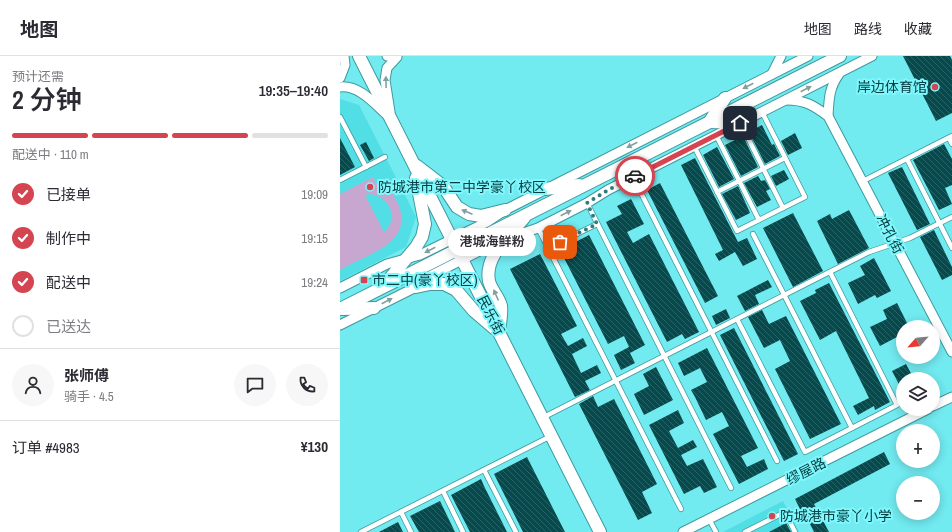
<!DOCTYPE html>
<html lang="zh">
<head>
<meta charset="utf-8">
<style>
  body { margin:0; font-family:"Archivo Narrow","Noto Sans SC",sans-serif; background:#f7f7f7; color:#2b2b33; height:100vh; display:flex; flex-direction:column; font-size:15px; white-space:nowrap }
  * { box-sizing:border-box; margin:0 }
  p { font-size:13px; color:#7c7c81 }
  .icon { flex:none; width:22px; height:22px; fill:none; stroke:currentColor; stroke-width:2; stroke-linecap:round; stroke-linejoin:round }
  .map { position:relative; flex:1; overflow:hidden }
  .details { display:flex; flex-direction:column; background:#fff; width:340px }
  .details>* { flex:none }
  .needle { width:26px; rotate:243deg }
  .fabs { position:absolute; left:556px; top:264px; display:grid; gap:8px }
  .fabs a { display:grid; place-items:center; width:44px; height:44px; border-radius:50%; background:#fff; box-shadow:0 2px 10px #0003; font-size:20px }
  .pin { position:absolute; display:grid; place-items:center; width:34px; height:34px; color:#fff; margin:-17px; border-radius:8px; box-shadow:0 2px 6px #0006 }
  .courier { position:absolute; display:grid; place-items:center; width:40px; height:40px; margin:-20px; border:3px solid #d54451; border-radius:50%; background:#fff; color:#222; box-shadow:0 1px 5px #0007 }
  .bubble { position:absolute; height:28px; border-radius:14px; background:#fff; box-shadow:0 2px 10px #0003; font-size:13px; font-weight:600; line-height:28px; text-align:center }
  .head em { font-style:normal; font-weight:600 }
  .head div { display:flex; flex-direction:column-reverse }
  .head { display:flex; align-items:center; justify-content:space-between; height:68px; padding:0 12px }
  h1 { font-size:26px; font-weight:600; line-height:30px }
  .bar { display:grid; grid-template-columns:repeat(4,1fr); gap:6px 4px; align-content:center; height:48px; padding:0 12px }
  .bar i { height:5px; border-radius:3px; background:#e1e1e2 }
  .bar .active { background:#d54451 }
  .bar p { grid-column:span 4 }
  .line { display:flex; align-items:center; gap:10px; padding:0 12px; border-top:1px solid #e1e1e2 }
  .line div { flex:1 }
  .round { display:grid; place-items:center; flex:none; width:42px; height:42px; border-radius:21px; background:#f7f7f7 }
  ol { padding:0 12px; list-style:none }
  li { display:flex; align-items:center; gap:12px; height:44px }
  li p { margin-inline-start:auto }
  li .icon { padding:4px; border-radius:50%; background:#d54451; color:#fff; stroke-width:4 }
  li:last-child { color:#7c7c81 }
  li i { width:22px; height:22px; border:2px solid #e1e1e2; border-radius:50% }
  header { display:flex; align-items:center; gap:24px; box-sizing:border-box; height:56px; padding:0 20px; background:#fff; border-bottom:1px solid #e1e1e2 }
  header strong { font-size:19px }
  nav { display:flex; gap:22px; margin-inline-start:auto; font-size:14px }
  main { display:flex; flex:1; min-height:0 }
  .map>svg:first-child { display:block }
</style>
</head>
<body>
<header>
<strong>地图</strong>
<nav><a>地图</a><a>路线</a><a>收藏</a></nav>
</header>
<main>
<section class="details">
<div class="head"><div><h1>2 分钟</h1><p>预计还需</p></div><em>19:35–19:40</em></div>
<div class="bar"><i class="active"></i><i class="active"></i><i class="active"></i><i></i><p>配送中 · 110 m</p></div>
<ol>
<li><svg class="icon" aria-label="check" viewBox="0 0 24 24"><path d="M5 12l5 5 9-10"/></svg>已接单<p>19:09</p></li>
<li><svg class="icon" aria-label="check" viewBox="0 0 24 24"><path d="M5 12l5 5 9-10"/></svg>制作中<p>19:15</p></li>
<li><svg class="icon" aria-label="check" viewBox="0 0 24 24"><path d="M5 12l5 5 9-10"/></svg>配送中<p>19:24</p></li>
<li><i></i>已送达</li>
</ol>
<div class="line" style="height:72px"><a class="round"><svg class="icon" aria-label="person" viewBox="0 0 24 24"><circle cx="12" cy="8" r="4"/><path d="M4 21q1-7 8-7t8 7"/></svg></a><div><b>张师傅</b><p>骑手 · 4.5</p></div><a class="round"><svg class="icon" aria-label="chat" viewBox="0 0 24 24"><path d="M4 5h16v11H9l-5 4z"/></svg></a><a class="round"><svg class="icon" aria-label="phone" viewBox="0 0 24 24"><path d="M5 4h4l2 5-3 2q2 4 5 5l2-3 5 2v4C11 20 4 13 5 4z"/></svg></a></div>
<div class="line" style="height:52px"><div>订单 #4983</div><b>¥130</b></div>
</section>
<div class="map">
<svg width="612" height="476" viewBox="0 0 612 476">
  <defs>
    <pattern id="building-back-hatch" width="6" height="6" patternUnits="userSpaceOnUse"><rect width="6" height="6" fill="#074a4d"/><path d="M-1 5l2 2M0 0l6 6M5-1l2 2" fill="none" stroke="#2a6365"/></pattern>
  </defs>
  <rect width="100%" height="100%" fill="#71eaf0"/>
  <!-- built -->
  <g fill="#52dee5">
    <polygon points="0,43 19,49 76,161 66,191 0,225"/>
    <polygon points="443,445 459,476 383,476"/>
  </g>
  <!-- grass -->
  <path fill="#c7a7cf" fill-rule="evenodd" d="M33,121L36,128L45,124C50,134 59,146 61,157C65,181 45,191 28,200C18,204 9,209 0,214V138ZM29,138C49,139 60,162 44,176L25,139Z"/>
  <!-- building -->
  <g fill="url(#building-back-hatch)">
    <polygon points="563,0 610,0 612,4 612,57 596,65"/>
    <polygon points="422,69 432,89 434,88 440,100 425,108 409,76"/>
    <polygon points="455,77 462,92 448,99 441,85"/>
    <polygon points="403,80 418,111 401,120 385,89"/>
    <polygon points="0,82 15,111 0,119"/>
    <polygon points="26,86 34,102 29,105 20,89"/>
    <polygon points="604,88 612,103 612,129 605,132 612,148 599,154 573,104"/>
    <polygon points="377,91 394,123 379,131 363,99"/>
    <polygon points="355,102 398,186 407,182 417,203 403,210 395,196 379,205 375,198 383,194 341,109"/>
    <polygon points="562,111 590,168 577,174 548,117"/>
    <polygon points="444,114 449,123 436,130 431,120"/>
    <polygon points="418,120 421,125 425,124 430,133 426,135 431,144 417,151 404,127"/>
    <polygon points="320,127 378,240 365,247 307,134"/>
    <polygon points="398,130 410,157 396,164 382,138"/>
    <polygon points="291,143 304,168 287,176 293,187 309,178 359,276 345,283 342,278 327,286 266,166 282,158 277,150"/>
    <polygon points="509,154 529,192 498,208 477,165 490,158 492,163"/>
    <polygon points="453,157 483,215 453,231 423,172"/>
    <polygon points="594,174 612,211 612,219 602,224 580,181"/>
    <polygon points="249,179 305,289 290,297 295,307 281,314 274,299 289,291 284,280 268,288 220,194"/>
    <polygon points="200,198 237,270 221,278 228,290 243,282 247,290 232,298 241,317 257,309 261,317 245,325 250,334 235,341 170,213"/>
    <polygon points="534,202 551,235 537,242 535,239 518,248 508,227 525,219 520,210"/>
    <polygon points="428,224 432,231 415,239 419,248 405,255 397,240"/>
    <polygon points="489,227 550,346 535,354 534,350 518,359 513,350 529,342 496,275 480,284 460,245 476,237 475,234"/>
    <polygon points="557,247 569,271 563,271 563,293 557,281 540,290 530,271 547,263 543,254"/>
    <polygon points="386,253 390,262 376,269 372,260"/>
    <polygon points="422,254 429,268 446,260 501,368 470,383 435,313 450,305 440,284 424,292 408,261"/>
    <polygon points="394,272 458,398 444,405 380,279"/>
    <polygon points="367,292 418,392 401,400 407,411 424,403 428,413 399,428 373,378 389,370 382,356 366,364 355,341 351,334 367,326 360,312 344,320 338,307"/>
    <polygon points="566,308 574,323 563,323 563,336 552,315"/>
    <polygon points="316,311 333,344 304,359 294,338 309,330 303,318"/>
    <polygon points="253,340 258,351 274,343 317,428 302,436 312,457 298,464 239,348"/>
    <polygon points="338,354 344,367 329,375 338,392 353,384 357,391 341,399 347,410 363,403 377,431 364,437 360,430 344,438 309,369"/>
    <polygon points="544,396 550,408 474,448 489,476 474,476 463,454 461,455 455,443"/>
    <polygon points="187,401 191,409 225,476 183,476 154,418"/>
    <polygon points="141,423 144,430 167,476 130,476 111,439"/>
    <polygon points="100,445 115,476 79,476 70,460"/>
    <polygon points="58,466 63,476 39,476"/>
    <polygon points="446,467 451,476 429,476"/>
  </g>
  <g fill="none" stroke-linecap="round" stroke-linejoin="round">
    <defs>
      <g id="lane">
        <polyline points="0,61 26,111"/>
        <polyline points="401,68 443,152"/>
        <polyline points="376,79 419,164"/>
        <polyline points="609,82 612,88"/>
        <polyline points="354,90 397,175 465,141 422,56"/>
        <polyline points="567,103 612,192"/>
        <polyline points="0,124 45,101"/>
        <polyline points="523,125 612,80"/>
        <polyline points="377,136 445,102"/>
        <polyline points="301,137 437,405"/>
        <polyline points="247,147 391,432"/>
        <polyline points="198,172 341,453"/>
        <polyline points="413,178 512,372"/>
        <polyline points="208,192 257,168"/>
        <polyline points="397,263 465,396 557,349 490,216"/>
        <polyline points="202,362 529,196 570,182 612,161"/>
        <polyline points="144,414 176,476"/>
        <polyline points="103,435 123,476"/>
        <polyline points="61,456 71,476"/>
        <polyline points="369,463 376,476"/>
        <polyline points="21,476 211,380"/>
        <polyline points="405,476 445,456 455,476"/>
      </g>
      <g id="street">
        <polyline points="47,0 57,1 47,12 45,24 50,56"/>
        <polyline points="432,18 441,0"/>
        <polyline points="0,22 5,9 4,0"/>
        <path d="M0,31C19,29 34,47 47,59"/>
        <path d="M446,44C465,44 473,49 488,60L612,296"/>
        <path d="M488,60C489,43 489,32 499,18"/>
        <polyline points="0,232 47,208 80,199 147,166 165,154 468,0"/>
        <polyline points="0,269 76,231 88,221 157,186 198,172 247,147 268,134 532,0"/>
        <polyline points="593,350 612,341"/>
        <polyline points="343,476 588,353"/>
      </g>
      <g id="secondary">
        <polyline points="19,0 260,476"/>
        <polyline points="370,65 385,42"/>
        <polyline points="370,66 400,67"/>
        <polyline points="77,110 103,130 117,151 129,158 141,160 165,154"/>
        <polyline points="205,133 239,129"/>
        <polyline points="46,227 76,191 82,181 85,168 76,122"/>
        <polyline points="76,231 90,228 104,228 116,234 134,255 155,273"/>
        <polyline points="0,253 500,0"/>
        <polyline points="3,253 34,252"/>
        <path d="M159,275C160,268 162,258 161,250C159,241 151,234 149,225C144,200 170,179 184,162"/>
      </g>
    </defs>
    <!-- lane casing -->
    <use href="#lane" stroke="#3d9a9f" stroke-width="6"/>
    <!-- street casing -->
    <use href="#street" stroke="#3d9a9f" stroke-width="11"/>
    <!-- secondary casing -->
    <use href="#secondary" stroke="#3d9a9f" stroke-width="14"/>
    <!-- lane -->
    <use href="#lane" stroke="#fff" stroke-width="4.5"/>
    <!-- street -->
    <use href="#street" stroke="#fff" stroke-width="9"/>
    <!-- secondary -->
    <use href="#secondary" stroke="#fff" stroke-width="12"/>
  </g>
  <!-- one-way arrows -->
  <defs><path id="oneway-solid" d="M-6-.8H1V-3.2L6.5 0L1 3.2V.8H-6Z"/></defs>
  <g fill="#83a0a1">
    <use href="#oneway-solid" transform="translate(46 26) rotate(-91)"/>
    <use href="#oneway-solid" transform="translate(408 30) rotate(153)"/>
    <use href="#oneway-solid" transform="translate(466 33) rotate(-27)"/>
    <use href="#oneway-solid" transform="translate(292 89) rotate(153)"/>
    <use href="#oneway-solid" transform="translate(127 156) rotate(-157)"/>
    <use href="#oneway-solid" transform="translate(226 157) rotate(-27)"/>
    <use href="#oneway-solid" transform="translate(90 194) rotate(153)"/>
    <use href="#oneway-solid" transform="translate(156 239) rotate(-114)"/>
    <use href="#oneway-solid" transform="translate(47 245) rotate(-27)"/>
  </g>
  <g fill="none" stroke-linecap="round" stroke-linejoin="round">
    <!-- done -->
    <polyline stroke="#2c7c80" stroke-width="4" stroke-dasharray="0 7.2" points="220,186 257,168 247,147 268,134 295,120"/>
    <!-- route -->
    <polyline stroke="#d54451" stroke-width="5" points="295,120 400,67"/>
  </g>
  <!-- markers -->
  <g fill="#d54451" stroke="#7ff7fd" stroke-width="1.5">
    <circle cx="595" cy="31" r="4"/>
    <circle cx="30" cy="131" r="4"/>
    <rect x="20" y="220" width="8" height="8" rx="2"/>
    <circle cx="432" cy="460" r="4"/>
  </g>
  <g text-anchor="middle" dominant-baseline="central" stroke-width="4" stroke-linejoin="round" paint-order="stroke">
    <!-- poi labels -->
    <g font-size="14" fill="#074043" stroke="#7ff7fd" text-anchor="start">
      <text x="587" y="31" text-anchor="end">岸边体育馆</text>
      <text x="38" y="131">防城港市第二中学豪丫校区</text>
      <text x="32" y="224">市二中(豪丫校区)</text>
      <text x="440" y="460">防城港市豪丫小学</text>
    </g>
    <!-- street labels -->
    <g font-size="14" fill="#074043" stroke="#7ff7fd">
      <text transform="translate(550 178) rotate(62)">冲孔街</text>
      <text transform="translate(151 259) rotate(63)">民乐街</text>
      <text transform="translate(466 415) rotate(-27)">缪屋路</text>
    </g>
  </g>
</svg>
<div class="fabs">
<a><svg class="needle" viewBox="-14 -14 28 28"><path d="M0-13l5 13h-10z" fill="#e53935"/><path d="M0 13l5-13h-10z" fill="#7c7c81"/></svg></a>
<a><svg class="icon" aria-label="layers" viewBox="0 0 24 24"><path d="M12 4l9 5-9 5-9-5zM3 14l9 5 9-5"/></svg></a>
<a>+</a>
<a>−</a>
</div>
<div class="pin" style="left:220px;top:186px;background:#ea580c"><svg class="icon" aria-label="bag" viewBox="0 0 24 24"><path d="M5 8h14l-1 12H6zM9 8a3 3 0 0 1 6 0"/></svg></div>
<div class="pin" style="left:400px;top:67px;background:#1f2937"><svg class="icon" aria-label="home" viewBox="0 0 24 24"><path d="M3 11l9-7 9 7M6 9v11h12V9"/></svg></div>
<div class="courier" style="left:295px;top:120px"><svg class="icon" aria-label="car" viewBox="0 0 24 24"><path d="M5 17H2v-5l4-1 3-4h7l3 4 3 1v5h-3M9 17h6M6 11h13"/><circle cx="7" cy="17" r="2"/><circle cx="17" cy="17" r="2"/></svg></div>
<div class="bubble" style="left:108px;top:172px;width:88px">港城海鲜粉</div>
</div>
</main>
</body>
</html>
